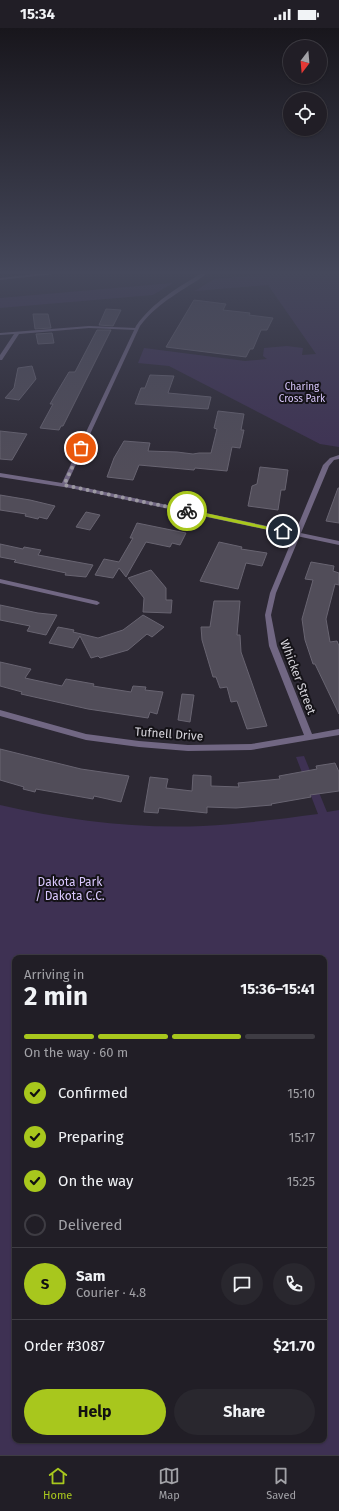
<!DOCTYPE html>
<html lang="en">
<head>
<meta charset="utf-8">
<style>
  body { margin:0; font-family:"Fira Sans",sans-serif; background:#29272e; color:#f1f3f6; height:100vh; display:flex; flex-direction:column; font-size:15px; white-space:nowrap }
  * { box-sizing:border-box; margin:0 }
  p { font-size:13px; color:#a2a2a7 }
  .icon { flex:none; width:22px; height:22px; fill:none; stroke:currentColor; stroke-width:2; stroke-linecap:round; stroke-linejoin:round }
  .map { position:relative; flex:1; overflow:hidden }
  .panel { position:absolute; left:12px; top:927px; width:315px; height:488px; display:flex; flex-direction:column; background:#211e26; border-radius:8px; box-shadow:0 1px 3px #0004,0 0 0 1px #3e3c43 }
  .panel>* { flex:none }
  .needle { width:26px; rotate:196deg }
  .tools { position:absolute; left:283px; top:12px; display:grid; gap:8px }
  .tools a { display:grid; place-items:center; width:44px; height:44px; border-radius:50%; background:#211e26; box-shadow:0 1px 3px #0004,0 0 0 1px #3e3c43; font-size:20px }
  .pin { position:absolute; display:grid; place-items:center; width:34px; height:34px; color:#fff; margin:-17px; border:2px solid #fff; border-radius:50%; box-shadow:0 1px 4px #0007 }
  .courier { position:absolute; display:grid; place-items:center; width:40px; height:40px; margin:-20px; border:3px solid #a8c71d; border-radius:50%; background:#fff; color:#222; box-shadow:0 1px 5px #0007 }
  .summary em { font-style:normal; font-weight:700 }
  .summary div { display:flex; flex-direction:column-reverse }
  .summary { display:flex; align-items:center; justify-content:space-between; height:68px; padding:0 12px }
  h1 { font-size:26px; font-weight:700; line-height:30px }
  .bar { display:grid; grid-template-columns:repeat(4,1fr); gap:6px 4px; align-content:center; height:48px; padding:0 12px }
  .bar i { height:5px; border-radius:3px; background:#3e3c43 }
  .bar .selected { background:#a8c71d }
  .bar p { grid-column:span 4 }
  .line { display:flex; align-items:center; gap:10px; padding:0 12px; border-top:1px solid #3e3c43 }
  .line div { flex:1 }
  .round { display:grid; place-items:center; flex:none; width:42px; height:42px; border-radius:21px; background:#29272e }
  ol { padding:0 12px; list-style:none }
  li { display:flex; align-items:center; gap:12px; height:44px }
  li p { margin-inline-start:auto }
  li .icon { padding:4px; border-radius:50%; background:#a8c71d; color:#111; stroke-width:4 }
  li:last-child { color:#a2a2a7 }
  li i { width:22px; height:22px; border:2px solid #3e3c43; border-radius:50% }
  .button { display:flex; gap:8px; margin-top:auto; padding:8px 12px }
  .button a { flex:1; height:46px; border-radius:24px; background:#a8c71d; color:#111; font-size:16px; font-weight:700; line-height:46px; text-align:center }
  .button a+a { background:#29272e; color:#f1f3f6 }
  .status { display:flex; justify-content:space-between; align-items:center; height:28px; padding:0 20px; background:#211e26; direction:ltr }
  .status svg { height:11px; fill:currentColor }
  .menu { display:flex; justify-content:space-around; align-items:center; height:56px; border-top:1px solid #3e3c43; background:#211e26; font-size:11px; color:#a2a2a7 }
  .menu a { display:grid; justify-items:center; gap:2px }
  .menu .selected { color:#a8c71d }
  .map>svg:first-child { display:block }
</style>
</head>
<body>
<div class="status"><b>15:34</b><svg viewBox="0 0 49 12"><path d="M0 12V9h3v3zM5 12V6h3v6zM10 12V3h3v9zM15 12V0h3v12zM26 1h20v11H26zM47 4h2v5h-2z"/></svg></div>
<div class="map">
<svg width="339" height="1427" viewBox="0 0 339 1427">
  <rect width="100%" height="100%" fill="#2c2833"/>
  <!-- green -->
  <g fill="#3e3153" fill-rule="evenodd">
    <polygon points="281,245 339,245 339,419 320,416 169,338 138,335 144,320 245,333 267,331 263,328 264,320 287,318 303,320 302,327 316,326 268,257 195,263 214,251"/>
    <polygon points="173,255 153,267 0,280 0,270"/>
    <path d="M304,728L327,784L339,782V1427H0V777C66,792 135,801 203,798C242,796 280,791 318,786L296,729ZM15,930H324V1412H15Z"/>
  </g>
  <!-- building -->
  <g fill="#514d59" stroke="#686471">
    <polygon points="194,272 226,276 223,282 250,285 249,287 273,290 267,302 261,302 253,321 250,321 246,329 166,319"/>
    <polygon points="106,281 121,282 113,298 99,297"/>
    <polygon points="33,286 48,286 51,300 35,301"/>
    <polygon points="97,302 111,302 63,398 61,398 59,402 40,400 53,376 50,376 60,359 69,344 75,344"/>
    <polygon points="52,305 54,315 38,316 36,306"/>
    <polygon points="32,338 36,351 19,372 5,370 14,360 18,340"/>
    <polygon points="150,347 174,348 168,365 211,369 208,381 135,376 141,360 145,360"/>
    <polygon points="218,383 244,386 241,402 244,402 240,420 232,419 227,443 195,440 194,442 139,437 133,452 107,449 114,430 124,413 150,415 148,423 177,424 193,426 199,425 211,425 217,401 214,400"/>
    <polygon points="0,403 27,406 12,432 0,431"/>
    <polygon points="260,439 288,442 285,462 281,462 278,482 248,478 252,458 257,456"/>
    <polygon points="338,460 339,460 339,495 326,493"/>
    <polygon points="0,467 30,472 55,478 47,491 39,489 38,491 25,488 26,486 0,482"/>
    <polygon points="86,484 100,487 90,502 76,499"/>
    <polygon points="137,495 186,505 180,517 172,515 170,519 146,514 126,549 119,540 113,550 95,547 104,531 119,534 133,510 130,510"/>
    <polygon points="219,514 242,519 241,521 267,525 262,538 246,535 238,561 200,553"/>
    <polygon points="0,516 23,521 24,519 41,522 38,527 93,537 86,549 65,547 66,545 14,534 16,532 0,529"/>
    <polygon points="311,534 334,538 333,543 339,545 339,557 335,556 326,591 330,614 337,613 339,618 339,686 315,636 313,636 305,612 302,591 313,552 305,551"/>
    <polygon points="151,542 166,560 166,572 172,572 171,585 143,584 144,570 128,550"/>
    <polygon points="214,573 240,573 237,607 240,607 241,624 267,698 247,701 237,673 231,674 227,659 220,660 216,649 213,649 202,612 201,599 210,599"/>
    <polygon points="0,577 38,585 57,587 46,607 27,603 30,598 0,592"/>
    <polygon points="143,587 164,599 152,609 147,606 128,622 100,630 98,628 91,630 80,608 73,620 49,615 58,599 74,602 73,604 98,610 123,602"/>
    <polygon points="0,634 31,641 25,650 62,658 66,651 94,656 93,658 131,664 133,658 146,659 145,662 163,664 157,686 150,684 148,690 88,681 21,666 22,664 0,658"/>
    <polygon points="182,666 194,667 190,694 178,692"/>
    <polygon points="0,721 81,741 129,748 121,774 94,768 93,771 36,761 35,764 23,761 24,759 0,752"/>
    <polygon points="335,735 339,744 339,763 310,767 311,769 271,776 272,777 236,780 207,779 207,785 159,780 158,785 144,784 150,749 168,751 166,760 192,763 193,747 211,748 211,758 239,759 238,755 280,751 279,748 317,741 316,738"/>
  </g>
  <g fill="none" stroke-linecap="round" stroke-linejoin="round">
    <!-- minor -->
    <g fill="#716783" fill-rule="evenodd">
      <polygon points="44,245 63,245 0,252 0,250"/>
      <polygon points="89,298 136,300 138,301 136,302 89,300 19,306 2,332 0,332 0,327 14,306 0,307 0,305"/>
      <polygon points="339,427 339,431 334,432 329,438 276,565 271,587 277,618 312,706 339,701 339,707 251,722 188,723 139,719 86,712 0,688 0,682 86,706 139,713 188,717 251,716 304,707 269,618 265,587 270,565 323,437 330,430"/>
      <polygon points="0,551 97,573 100,575 97,577 0,555"/>
    </g>
    <!-- tertiary -->
    <path fill="#716783" fill-rule="evenodd" d="M202,245H208C183,263 159,273 140,298L67,456L339,513V517L70,460L0,449V445L62,455L136,298C153,274 177,260 202,245Z"/>
  </g>
  <!-- sky -->
  <linearGradient id="sky" x2="0" y2="1"><stop stop-color="#18161c"/><stop offset="0.55" stop-color="#45485b"/><stop offset="1" stop-color="#45485b" stop-opacity="0"/></linearGradient>
  <rect width="339" height="445" fill="url(#sky)"/>
  <!-- route -->
  <polygon fill="#a8c71d" points="187,481 283,502 286,503 283,505 185,484"/>
  <g fill="none" stroke-linecap="round" stroke-linejoin="round">
    <!-- done -->
    <polyline stroke="#9c99a2" stroke-width="4" stroke-dasharray="0 7.2" points="81,420 64,457 187,483"/>
  </g>
  <g text-anchor="middle" dominant-baseline="central" stroke-width="4" stroke-linejoin="round" paint-order="stroke">
    <!-- far-park labels -->
    <g font-size="10" fill="#dac8fe" stroke="#141217">
      <text x="302" y="359">Charing<tspan x="302" dy="12">Cross Park</tspan></text>
    </g>
    <!-- street labels -->
    <g font-size="12" fill="#d8d6dd" stroke="#141217">
      <text transform="translate(298 649) rotate(69)">Whicker Street</text>
      <text transform="translate(169 706) rotate(4)">Tufnell Drive</text>
    </g>
    <!-- park labels -->
    <g font-size="12" fill="#dac8fe" stroke="#141217">
      <text x="70" y="854">Dakota Park<tspan x="70" dy="14">/ Dakota C.C.</tspan></text>
    </g>
  </g>
</svg>
<div class="tools">
<a><svg class="needle" viewBox="-14 -14 28 28"><path d="M0-13l5 13h-10z" fill="#e53935"/><path d="M0 13l5-13h-10z" fill="#a2a2a7"/></svg></a>
<a><svg class="icon" aria-label="locate" viewBox="0 0 24 24"><circle cx="12" cy="12" r="6"/><path d="M12 2v4M12 18v4M2 12h4M18 12h4"/></svg></a>
</div>
<div class="pin" style="left:81px;top:420px;background:#ea580c"><svg class="icon" aria-label="bag" viewBox="0 0 24 24"><path d="M5 8h14l-1 12H6zM9 8a3 3 0 0 1 6 0"/></svg></div>
<div class="pin" style="left:283px;top:503px;background:#1f2937"><svg class="icon" aria-label="home" viewBox="0 0 24 24"><path d="M3 11l9-7 9 7M6 9v11h12V9"/></svg></div>
<div class="courier" style="left:187px;top:483px"><svg class="icon" aria-label="bike" viewBox="0 0 24 24"><circle cx="6" cy="16" r="4"/><circle cx="18" cy="16" r="4"/><path d="M6 16l4-8h5l3 8M10 8l3 8H6M13 5h3"/></svg></div>
<section class="panel">
<div class="summary"><div><h1>2 min</h1><p>Arriving in</p></div><em>15:36–15:41</em></div>
<div class="bar"><i class="selected"></i><i class="selected"></i><i class="selected"></i><i></i><p>On the way · 60 m</p></div>
<ol>
<li><svg class="icon" aria-label="check" viewBox="0 0 24 24"><path d="M5 12l5 5 9-10"/></svg>Confirmed<p>15:10</p></li>
<li><svg class="icon" aria-label="check" viewBox="0 0 24 24"><path d="M5 12l5 5 9-10"/></svg>Preparing<p>15:17</p></li>
<li><svg class="icon" aria-label="check" viewBox="0 0 24 24"><path d="M5 12l5 5 9-10"/></svg>On the way<p>15:25</p></li>
<li><i></i>Delivered</li>
</ol>
<div class="line" style="height:72px"><b class="round" style="background:#a8c71d;color:#111">S</b><div><b>Sam</b><p>Courier · 4.8</p></div><a class="round"><svg class="icon" aria-label="chat" viewBox="0 0 24 24"><path d="M4 5h16v11H9l-5 4z"/></svg></a><a class="round"><svg class="icon" aria-label="phone" viewBox="0 0 24 24"><path d="M5 4h4l2 5-3 2q2 4 5 5l2-3 5 2v4C11 20 4 13 5 4z"/></svg></a></div>
<div class="line" style="height:52px"><div>Order #3087</div><b>$21.70</b></div>
<div class="button"><a>Help</a><a>Share</a></div>
</section>
</div>
<nav class="menu">
<a class="selected"><svg class="icon" aria-label="home" viewBox="0 0 24 24"><path d="M3 11l9-7 9 7M6 9v11h12V9"/></svg>Home</a>
<a><svg class="icon" aria-label="map" viewBox="0 0 24 24"><path d="M3 6l6-2 6 2 6-2v14l-6 2-6-2-6 2zM9 4v14M15 6v14"/></svg>Map</a>
<a><svg class="icon" aria-label="saved" viewBox="0 0 24 24"><path d="M7 4h10v16l-5-4-5 4z"/></svg>Saved</a>
</nav>
</body>
</html>
